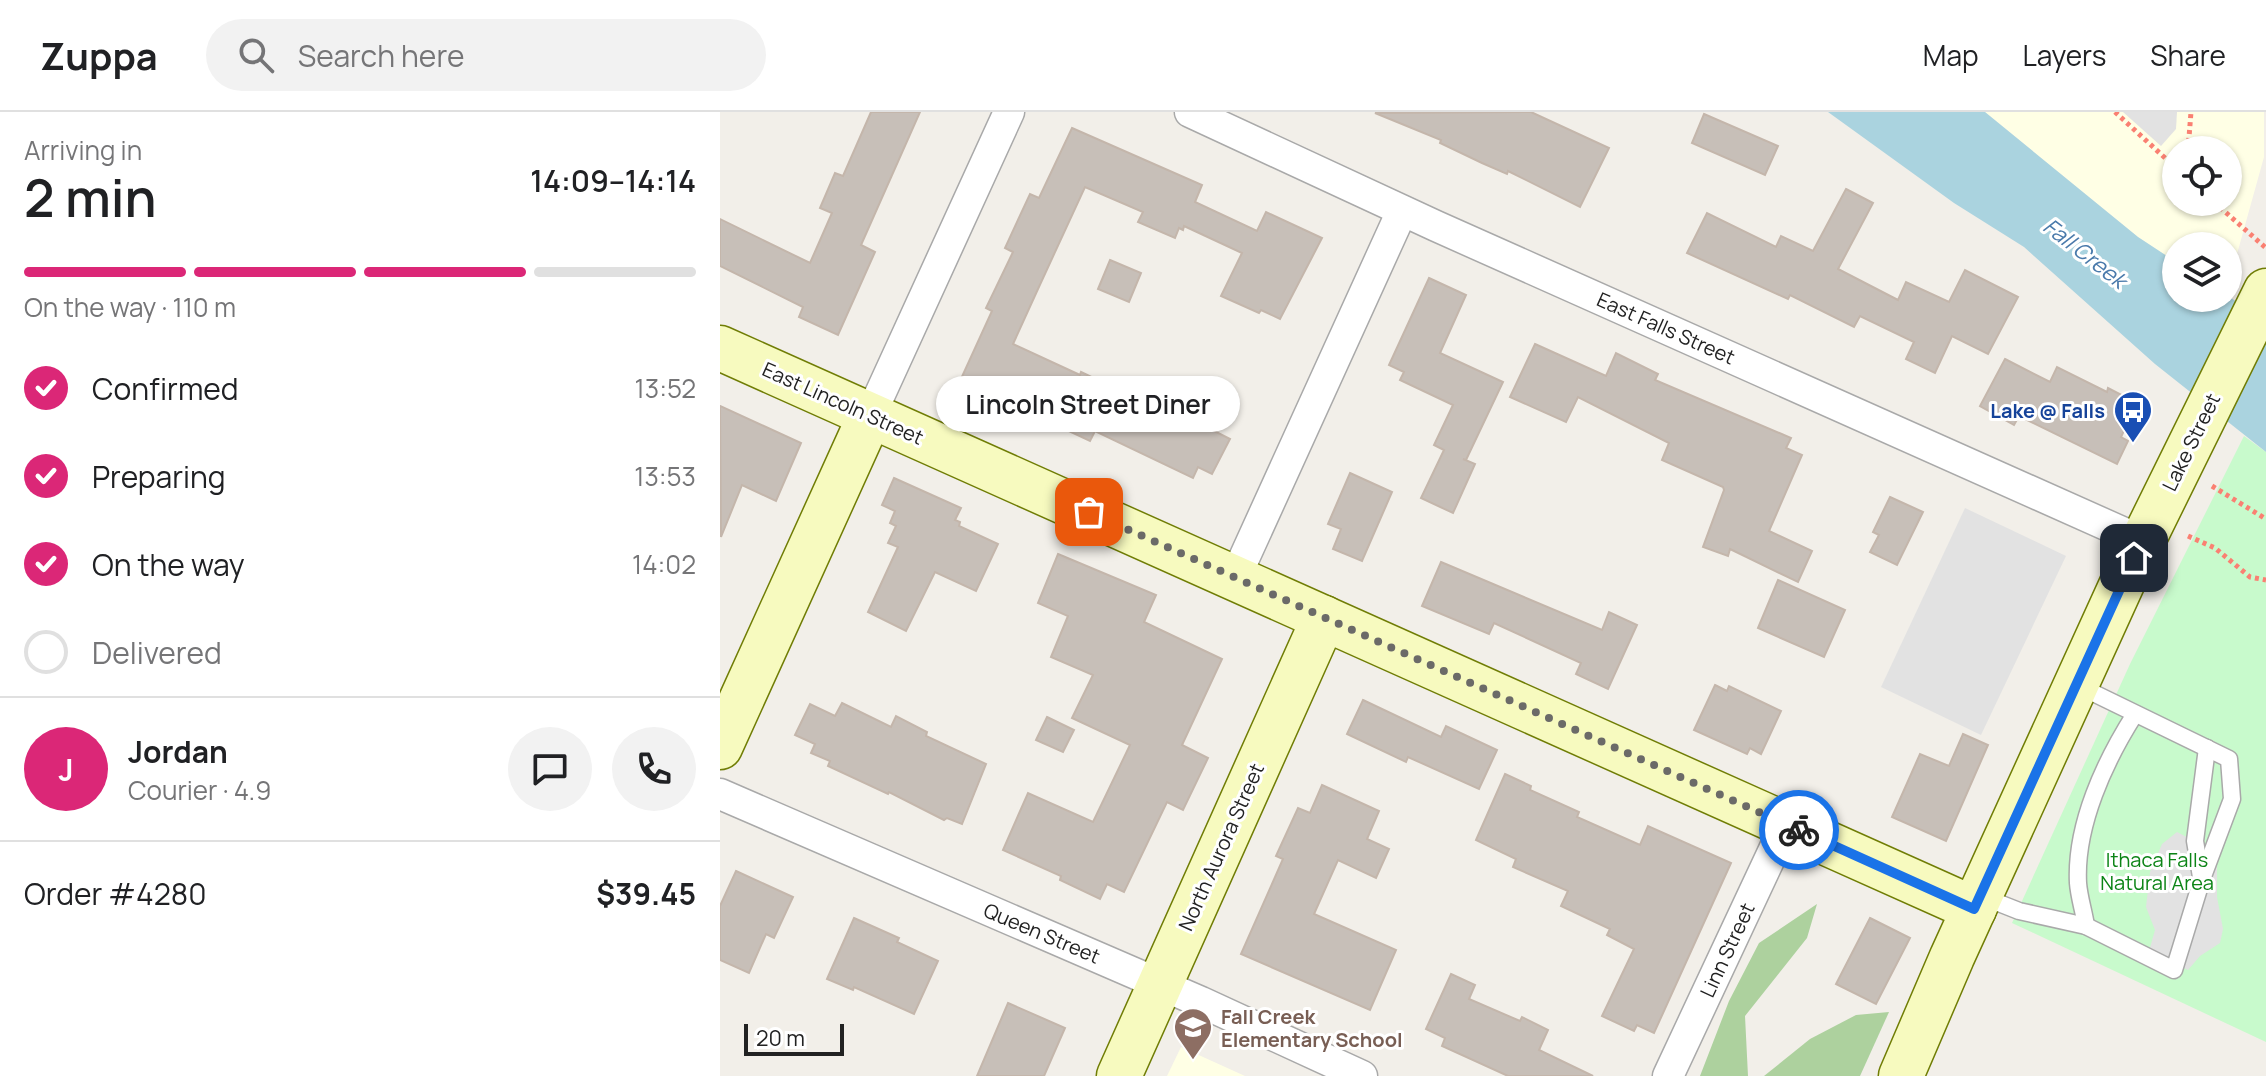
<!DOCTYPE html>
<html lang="en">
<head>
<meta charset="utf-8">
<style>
  body { margin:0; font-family:Manrope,sans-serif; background:#f2f2f2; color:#202124; height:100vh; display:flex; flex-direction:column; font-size:30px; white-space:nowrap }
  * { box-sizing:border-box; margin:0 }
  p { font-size:26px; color:#757577 }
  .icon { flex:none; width:44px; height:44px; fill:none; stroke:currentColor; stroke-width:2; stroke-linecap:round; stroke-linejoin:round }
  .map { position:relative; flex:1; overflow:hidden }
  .sheet { display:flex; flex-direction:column; background:#fff; width:720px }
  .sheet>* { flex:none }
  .fabs { position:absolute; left:1442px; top:24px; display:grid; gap:16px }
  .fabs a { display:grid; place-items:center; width:80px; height:80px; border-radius:50%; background:#fff; box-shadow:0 2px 6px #0004; font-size:40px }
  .scale { position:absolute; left:24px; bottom:20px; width:100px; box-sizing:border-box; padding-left:8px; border:4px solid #222; border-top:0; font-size:22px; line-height:28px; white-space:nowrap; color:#222; -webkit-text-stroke:6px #fff; paint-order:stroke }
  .pin { position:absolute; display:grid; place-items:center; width:68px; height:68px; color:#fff; margin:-34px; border-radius:16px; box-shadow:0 4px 12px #0006 }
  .courier { position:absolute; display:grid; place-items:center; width:80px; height:80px; margin:-40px; border:6px solid #1a73e8; border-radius:50%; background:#fff; color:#222; box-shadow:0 2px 10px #0007 }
  .bubble { position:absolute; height:56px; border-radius:28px; background:#fff; box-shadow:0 2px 6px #0004; font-size:26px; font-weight:600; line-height:56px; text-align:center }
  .summary em { font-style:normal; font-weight:600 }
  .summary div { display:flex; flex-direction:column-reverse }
  .summary { display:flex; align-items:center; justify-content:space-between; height:136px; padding:0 24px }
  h1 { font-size:52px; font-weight:600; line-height:60px }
  .bar { display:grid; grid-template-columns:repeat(4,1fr); gap:12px 8px; align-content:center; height:96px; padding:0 24px }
  .bar i { height:10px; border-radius:6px; background:#e0e0e0 }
  .bar .current { background:#db2777 }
  .bar p { grid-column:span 4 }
  .line { display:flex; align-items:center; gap:20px; padding:0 24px; border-top:2px solid #e0e0e0 }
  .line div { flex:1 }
  .round { display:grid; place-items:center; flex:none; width:84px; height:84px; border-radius:42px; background:#f2f2f2 }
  ol { padding:0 24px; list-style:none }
  li { display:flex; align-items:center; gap:24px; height:88px }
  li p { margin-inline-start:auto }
  li .icon { padding:8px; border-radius:50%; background:#db2777; color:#fff; stroke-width:4 }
  li:last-child { color:#757577 }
  li i { width:44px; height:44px; border:4px solid #e0e0e0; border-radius:50% }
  header { display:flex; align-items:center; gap:48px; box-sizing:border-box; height:112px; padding:0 40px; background:#fff; border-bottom:2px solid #e0e0e0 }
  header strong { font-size:38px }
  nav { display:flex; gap:44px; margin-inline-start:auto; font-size:28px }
  .search { width:560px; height:72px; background:#f2f2f2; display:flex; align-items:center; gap:20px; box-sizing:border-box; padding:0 28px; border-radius:44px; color:#757577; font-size:30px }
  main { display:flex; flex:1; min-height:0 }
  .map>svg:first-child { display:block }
</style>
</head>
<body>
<header>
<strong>Zuppa</strong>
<div class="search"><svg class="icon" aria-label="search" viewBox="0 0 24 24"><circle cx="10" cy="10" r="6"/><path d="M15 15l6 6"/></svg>Search here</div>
<nav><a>Map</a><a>Layers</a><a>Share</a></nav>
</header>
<main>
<section class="sheet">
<div class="summary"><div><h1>2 min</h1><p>Arriving in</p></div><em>14:09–14:14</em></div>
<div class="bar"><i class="current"></i><i class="current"></i><i class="current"></i><i></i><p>On the way · 110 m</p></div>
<ol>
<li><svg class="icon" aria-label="check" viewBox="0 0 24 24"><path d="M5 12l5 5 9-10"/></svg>Confirmed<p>13:52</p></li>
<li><svg class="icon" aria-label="check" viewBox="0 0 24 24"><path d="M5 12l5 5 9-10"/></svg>Preparing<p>13:53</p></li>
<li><svg class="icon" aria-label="check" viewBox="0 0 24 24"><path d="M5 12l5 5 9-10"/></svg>On the way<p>14:02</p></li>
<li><i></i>Delivered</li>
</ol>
<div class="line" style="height:144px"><b class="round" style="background:#db2777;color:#fff">J</b><div><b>Jordan</b><p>Courier · 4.9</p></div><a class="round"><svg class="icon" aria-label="chat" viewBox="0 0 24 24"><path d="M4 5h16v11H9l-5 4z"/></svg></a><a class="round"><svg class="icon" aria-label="phone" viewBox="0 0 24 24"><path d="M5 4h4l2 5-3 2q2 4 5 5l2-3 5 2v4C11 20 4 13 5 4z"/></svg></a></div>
<div class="line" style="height:104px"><div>Order #4280</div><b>$39.45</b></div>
</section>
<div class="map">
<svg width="1546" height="964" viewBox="0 0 1546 964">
  <rect width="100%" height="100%" fill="#f2efe9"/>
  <!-- education -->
  <g fill="#ffffe5" fill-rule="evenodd">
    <path d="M1265,0H1544V45L1517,142L1508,163V134H1456V150L1418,125ZM1456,38H1508V90H1456Z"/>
    <polygon points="461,935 525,964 447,964"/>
  </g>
  <!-- forest -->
  <g fill="#add19e">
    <polygon points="1097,792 1087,826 1025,904 1028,964 980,964 1009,889 1039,831"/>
    <polygon points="1169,900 1140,964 1044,964 1090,927 1136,903"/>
  </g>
  <!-- park -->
  <polygon fill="#c8facc" points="1524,324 1546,340 1546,930 1292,811 1410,552"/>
  <!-- parking -->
  <g fill="#e2e2e2">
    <polygon points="1403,0 1457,0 1456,17 1441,34"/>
    <polygon points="1245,396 1346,444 1261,623 1161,575"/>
    <polygon points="1457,720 1484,734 1497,745 1497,785 1503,817 1500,831 1480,844 1468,858 1429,839 1435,818 1426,795 1430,760 1442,732"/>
  </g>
  <!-- water -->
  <polygon fill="#aad3df" points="1108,0 1265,0 1418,125 1456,150 1456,186 1508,186 1508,184 1546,209 1546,340 1435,252 1304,135 1234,91"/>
  <!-- building -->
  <g fill="#c7bfb8" stroke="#c4b6ab" stroke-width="2">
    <polygon points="151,0 200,0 141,133 155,140 118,223 79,205 83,195 0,154 0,107 90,151 112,101 100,96 115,61 123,64"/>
    <polygon points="811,0 889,36 860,95 788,59 787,62 762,51 720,31 721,28 655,1"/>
    <polygon points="984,2 1058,34 1045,63 972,31"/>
    <polygon points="352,16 482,73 475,90 537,119 546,100 602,126 560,207 541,198 539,201 501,184 522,141 464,114 463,118 459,116 455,126 418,110 423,100 365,75 318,177 293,232 360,263 361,260 415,286 421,274 449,287 445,294 510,327 492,362 478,355 473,366 375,319 370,329 336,313 340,305 274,274 270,283 240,269 272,199 266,196 293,140 285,136 310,82 319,86"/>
    <polygon points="1126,77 1153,91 1118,157 1178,188 1186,170 1229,190 1245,158 1298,185 1268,242 1232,224 1215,261 1186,247 1194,230 1140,204 1134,215 1070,183 1068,187 967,141 987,101 1056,135 1061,124 1093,139"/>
    <polygon points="390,148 421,161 409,190 378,177"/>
    <polygon points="709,166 746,183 720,241 783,270 746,348 743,347 755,352 733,401 701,386 724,338 714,333 733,293 680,268 684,260 669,253"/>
    <polygon points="815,232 886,264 896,241 938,262 935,268 1071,326 1066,336 1082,343 1049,419 1092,439 1078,470 1010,437 1008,444 983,435 1004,378 1003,375 942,348 949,331 858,285 846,310 790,285"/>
    <polygon points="1285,247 1330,270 1337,255 1387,280 1388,276 1417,291 1401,325 1408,329 1397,352 1299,304 1294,313 1260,294"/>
    <polygon points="0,294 81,331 56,389 22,373 1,425"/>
    <polygon points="630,361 672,380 642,449 613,437 621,417 608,412"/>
    <polygon points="174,366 241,396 235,408 240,410 239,414 278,432 256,479 215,460 186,519 148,500 178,435 168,431 176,414 170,411 175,399 162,393"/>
    <polygon points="1170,385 1203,400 1177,453 1150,440 1159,423 1153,420"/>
    <polygon points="338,442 436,483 424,510 502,547 462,633 488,646 463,698 447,690 404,780 387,772 380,787 340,768 341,764 283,738 308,681 373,710 410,633 352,606 373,563 331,545 348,504 318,491"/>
    <polygon points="721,450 882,518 889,500 917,513 888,577 856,562 861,551 774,511 769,522 702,494"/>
    <polygon points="1058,468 1125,498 1104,545 1038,516"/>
    <polygon points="995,573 1007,579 1009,574 1061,599 1041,642 1030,636 1027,642 974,618"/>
    <polygon points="643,588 721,625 726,614 777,638 759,677 688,645 686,650 627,622"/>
    <polygon points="122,591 171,615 176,604 207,620 206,624 266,652 242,712 227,706 224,708 169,680 168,682 108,654 110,649 91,641 95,632 75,623 90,592 115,604"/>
    <polygon points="327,605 354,618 343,640 316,628"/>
    <polygon points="1243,622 1268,633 1226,729 1172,705 1200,642 1229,654"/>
    <polygon points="785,662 811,674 810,678 859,700 857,705 920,733 928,714 1011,751 934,921 917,913 914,919 882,904 914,837 887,823 890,817 841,794 848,779 793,755 796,747 756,728"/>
    <polygon points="602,673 659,699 647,727 669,737 656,766 618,748 594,802 676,838 650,898 521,842 563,747 556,744 578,696 590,701"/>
    <polygon points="16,759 73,785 54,826 46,822 29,861 0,848 0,794"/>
    <polygon points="134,806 179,826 177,830 218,849 194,902 134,875 133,878 107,867"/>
    <polygon points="1150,806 1190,826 1156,892 1116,872"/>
    <polygon points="731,862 755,873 749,887 800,909 802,905 828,918 819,938 873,964 788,964 722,934 725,926 706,917"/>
    <polygon points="288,891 345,916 324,964 257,964"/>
  </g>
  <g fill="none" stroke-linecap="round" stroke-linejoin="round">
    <defs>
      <g id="lane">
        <polyline points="1481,765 1475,729 1487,636"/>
        <polyline points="1261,784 1299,799 1366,814 1454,858 1482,767 1512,687 1509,647 1357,573"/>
        <path d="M1366,814C1364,800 1359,785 1358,771C1355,713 1385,649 1415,602"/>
      </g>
      <g id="street">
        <polyline points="470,0 716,114 1422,429"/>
        <polyline points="150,304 289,0"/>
        <polyline points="515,466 682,99"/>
        <polyline points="0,682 481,890 642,964"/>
        <polyline points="948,964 1066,712"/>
      </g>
      <g id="secondary">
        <polyline points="0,236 1254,797"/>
        <polyline points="0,635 150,304"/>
        <polyline points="399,964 604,506"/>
        <polyline points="1181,964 1232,845 1406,463 1546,179"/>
      </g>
    </defs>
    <!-- lane casing -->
    <use href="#lane" stroke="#a9a9a9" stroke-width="19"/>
    <!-- street casing -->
    <use href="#street" stroke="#a9a9a9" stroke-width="33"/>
    <!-- secondary casing -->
    <use href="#secondary" stroke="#707d05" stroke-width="47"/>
    <!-- path -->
    <g stroke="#fa8072" stroke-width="5" stroke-dasharray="4 4" stroke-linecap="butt">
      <polyline points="1395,0 1456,56"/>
      <polyline points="1468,38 1471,0"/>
      <polyline points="1494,90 1546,136"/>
      <polyline points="1492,374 1546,407"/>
      <polyline points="1468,424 1495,436 1530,465 1546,468"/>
    </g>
    <!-- lane -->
    <use href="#lane" stroke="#fff" stroke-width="16"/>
    <!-- street -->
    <use href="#street" stroke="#fff" stroke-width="30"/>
    <!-- secondary -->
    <use href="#secondary" stroke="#f7fabf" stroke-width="44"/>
  </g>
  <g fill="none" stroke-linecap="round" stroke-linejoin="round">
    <!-- done -->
    <polyline stroke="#6b6a68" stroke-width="8" stroke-dasharray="0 14.4" points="369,400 1079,718"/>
    <!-- route -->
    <polyline stroke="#1a73e8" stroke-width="10" points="1079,718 1254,797 1414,446"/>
  </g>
  <!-- icons -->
  <defs>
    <symbol id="bus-pin" viewBox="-11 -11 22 30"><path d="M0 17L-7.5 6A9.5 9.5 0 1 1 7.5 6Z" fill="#1a4fb4" stroke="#fff"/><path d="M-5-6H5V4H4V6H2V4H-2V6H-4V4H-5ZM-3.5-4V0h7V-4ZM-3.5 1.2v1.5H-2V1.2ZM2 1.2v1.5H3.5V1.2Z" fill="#fff"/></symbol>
    <symbol id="school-pin" viewBox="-11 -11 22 30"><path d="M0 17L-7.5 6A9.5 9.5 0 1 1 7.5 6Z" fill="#8d6e63" stroke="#fff"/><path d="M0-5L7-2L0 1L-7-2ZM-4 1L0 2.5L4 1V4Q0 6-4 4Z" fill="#fff"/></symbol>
  </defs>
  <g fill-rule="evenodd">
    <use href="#bus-pin" x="1391" y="276" width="44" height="60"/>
    <use href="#school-pin" x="451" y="893" width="44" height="60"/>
  </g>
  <g text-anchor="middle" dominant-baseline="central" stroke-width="6" stroke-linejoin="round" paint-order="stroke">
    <!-- street labels -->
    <g font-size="20" fill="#222" stroke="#fff">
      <text transform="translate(946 216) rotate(24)">East Falls Street</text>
      <text transform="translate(123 291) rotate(24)">East Lincoln Street</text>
      <text transform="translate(1471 330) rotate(-64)">Lake Street</text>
      <text transform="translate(501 735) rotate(-66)">North Aurora Street</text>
      <text transform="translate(322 821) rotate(23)">Queen Street</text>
      <text transform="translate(1007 838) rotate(-65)">Linn Street</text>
    </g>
    <!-- transit labels -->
    <g font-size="20" font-weight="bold" fill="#164399" stroke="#fff" text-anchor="end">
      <text x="1385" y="298">Lake @ Falls</text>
    </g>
    <!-- park labels -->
    <g font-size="20" fill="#0c8416" stroke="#fff">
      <text x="1437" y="747">Ithaca Falls<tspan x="1437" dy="23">Natural Area</tspan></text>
    </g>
    <!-- education labels -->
    <g font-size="20" font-weight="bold" fill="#785e54" stroke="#fff" text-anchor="start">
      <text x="501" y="904">Fall Creek<tspan x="501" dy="23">Elementary School</tspan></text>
    </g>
    <!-- water labels -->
    <g font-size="22" font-style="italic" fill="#4a7aab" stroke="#fff">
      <text transform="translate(1365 141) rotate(38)">Fall Creek</text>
    </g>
  </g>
</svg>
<div class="fabs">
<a><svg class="icon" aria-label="locate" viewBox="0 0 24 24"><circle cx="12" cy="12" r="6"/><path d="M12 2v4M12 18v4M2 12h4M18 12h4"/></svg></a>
<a><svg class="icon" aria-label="layers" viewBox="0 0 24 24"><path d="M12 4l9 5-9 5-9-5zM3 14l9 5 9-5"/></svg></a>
</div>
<div class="scale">20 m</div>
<div class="pin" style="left:369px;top:400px;background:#ea580c"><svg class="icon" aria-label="bag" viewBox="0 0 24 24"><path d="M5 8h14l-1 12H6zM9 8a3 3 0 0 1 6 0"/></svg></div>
<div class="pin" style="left:1414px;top:446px;background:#1f2937"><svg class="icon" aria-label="home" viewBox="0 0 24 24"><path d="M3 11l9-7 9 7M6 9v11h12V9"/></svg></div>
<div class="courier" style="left:1079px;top:718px"><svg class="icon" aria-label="bike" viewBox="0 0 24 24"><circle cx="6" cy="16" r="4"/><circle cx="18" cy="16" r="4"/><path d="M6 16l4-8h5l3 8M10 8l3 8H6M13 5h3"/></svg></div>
<div class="bubble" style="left:216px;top:264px;width:304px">Lincoln Street Diner</div>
</div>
</main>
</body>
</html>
